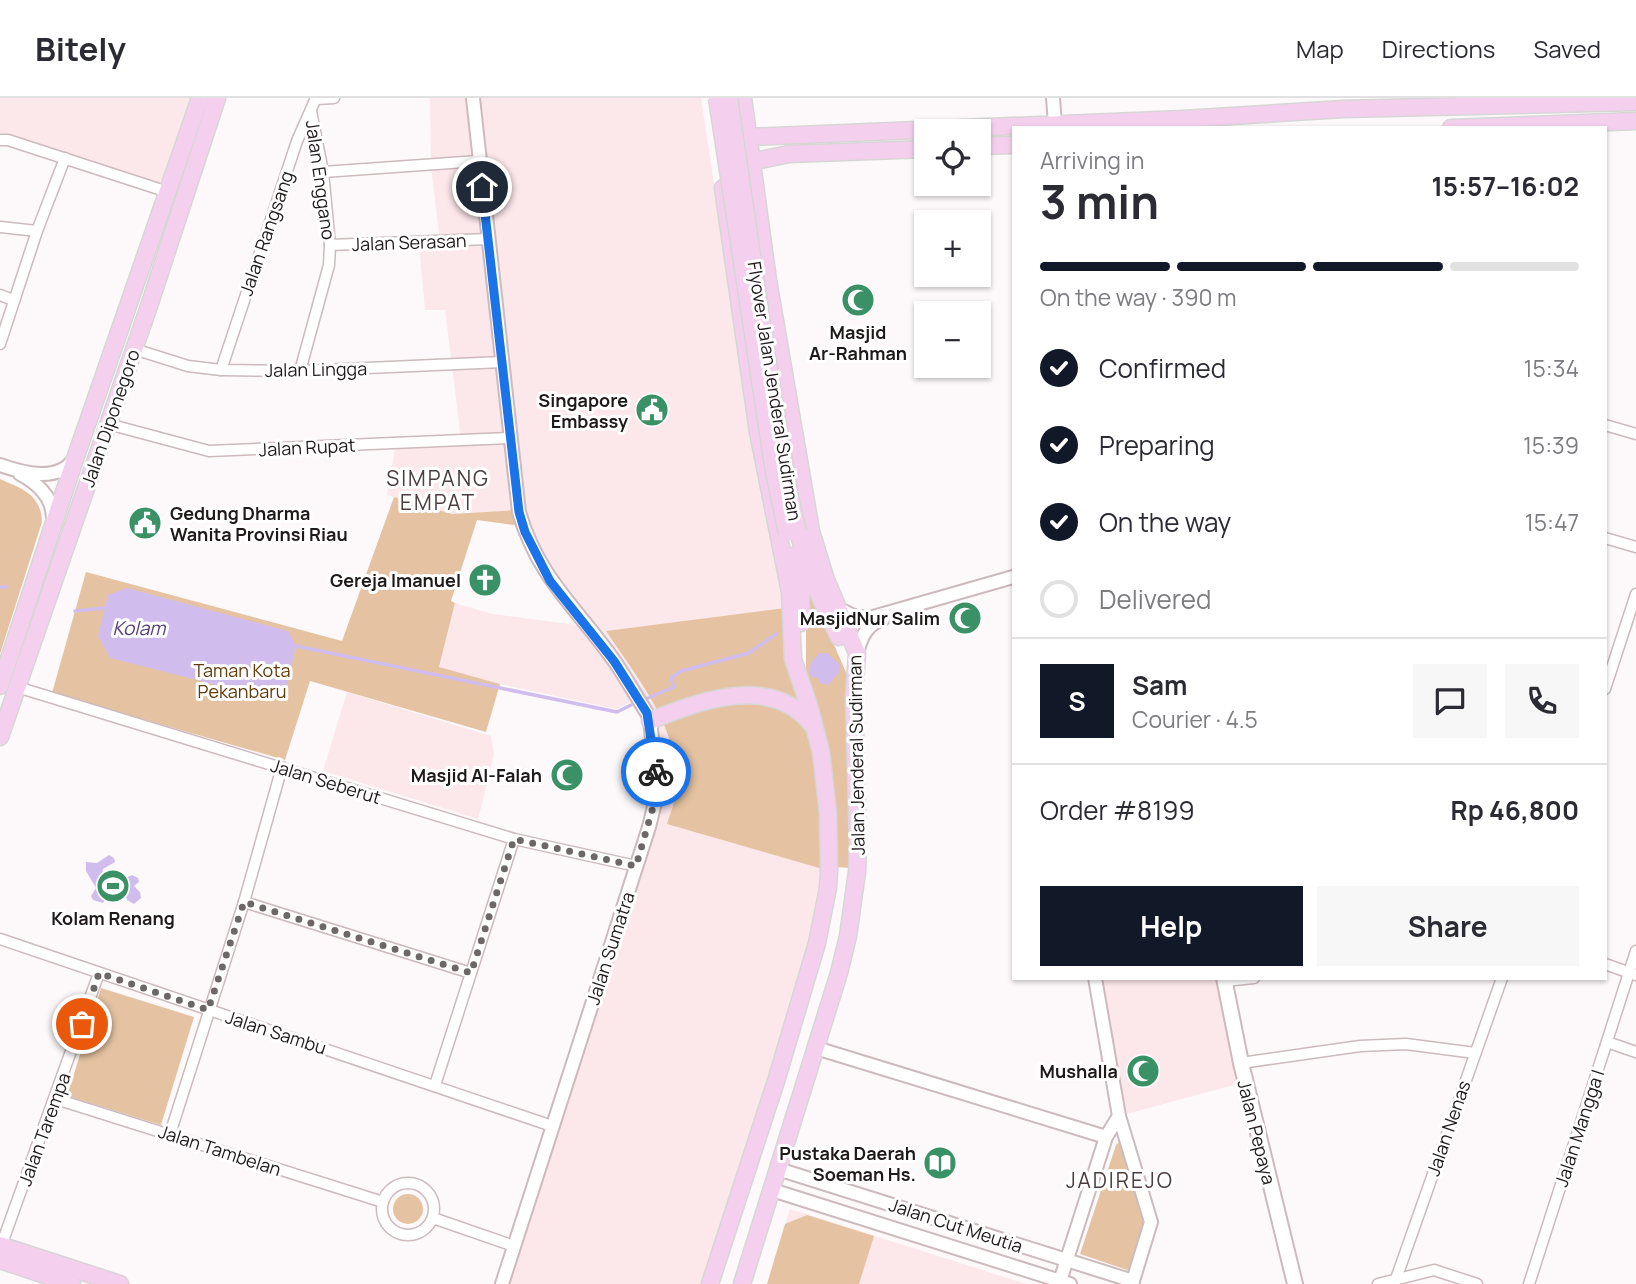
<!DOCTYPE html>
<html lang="en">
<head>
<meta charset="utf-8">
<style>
  body { margin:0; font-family:Manrope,sans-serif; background:#f7f7f7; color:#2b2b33; height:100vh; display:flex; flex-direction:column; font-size:26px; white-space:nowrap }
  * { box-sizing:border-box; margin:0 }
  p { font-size:23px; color:#7c7c81 }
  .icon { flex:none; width:38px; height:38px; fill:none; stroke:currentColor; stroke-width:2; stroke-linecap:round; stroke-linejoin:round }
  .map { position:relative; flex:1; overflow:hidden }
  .panel { position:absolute; left:1012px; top:28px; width:595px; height:854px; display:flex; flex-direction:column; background:#fff; border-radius:0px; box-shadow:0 2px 5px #0004 }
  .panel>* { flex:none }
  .buttons { position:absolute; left:914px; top:21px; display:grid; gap:14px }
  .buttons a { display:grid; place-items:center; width:77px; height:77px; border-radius:0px; background:#fff; box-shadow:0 2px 5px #0004; font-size:35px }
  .pin { position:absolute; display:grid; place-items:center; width:60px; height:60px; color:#fff; margin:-30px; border:4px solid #fff; border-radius:50%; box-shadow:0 2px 7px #0007 }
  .courier { position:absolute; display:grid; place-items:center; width:70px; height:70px; margin:-35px; border:5px solid #1a73e8; border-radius:50%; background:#fff; color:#222; box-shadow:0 2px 9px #0007 }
  .overview em { font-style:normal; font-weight:700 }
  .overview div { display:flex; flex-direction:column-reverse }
  .overview { display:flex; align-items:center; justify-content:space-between; height:119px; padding:0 28px }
  h1 { font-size:46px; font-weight:700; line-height:52px }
  .bar { display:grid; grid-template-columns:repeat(4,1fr); gap:10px 7px; align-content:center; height:84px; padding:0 28px }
  .bar i { height:9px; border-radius:5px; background:#e1e1e2 }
  .bar .current { background:#111827 }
  .bar p { grid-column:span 4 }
  .line { display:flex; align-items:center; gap:18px; padding:0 28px; border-top:2px solid #e1e1e2 }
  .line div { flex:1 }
  .round { display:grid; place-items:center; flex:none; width:74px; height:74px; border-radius:0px; background:#f7f7f7 }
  ol { padding:0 28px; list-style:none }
  li { display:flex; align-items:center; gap:21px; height:77px }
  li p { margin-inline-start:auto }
  li .icon { padding:7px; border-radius:50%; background:#111827; color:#fff; stroke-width:4 }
  li:last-child { color:#7c7c81 }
  li i { width:38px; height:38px; border:4px solid #e1e1e2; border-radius:50% }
  .action { display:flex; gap:14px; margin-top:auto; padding:14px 28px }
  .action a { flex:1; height:80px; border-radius:0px; background:#111827; color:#fff; font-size:28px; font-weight:700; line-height:80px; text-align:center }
  .action a+a { background:#f7f7f7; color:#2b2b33 }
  header { display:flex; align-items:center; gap:42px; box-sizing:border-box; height:98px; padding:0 35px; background:#fff; border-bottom:2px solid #e1e1e2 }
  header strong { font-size:33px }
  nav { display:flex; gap:38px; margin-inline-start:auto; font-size:24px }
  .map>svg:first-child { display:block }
</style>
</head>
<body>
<header>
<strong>Bitely</strong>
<nav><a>Map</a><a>Directions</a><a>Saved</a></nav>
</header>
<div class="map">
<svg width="1636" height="1186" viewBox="0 0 1636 1186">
  <rect width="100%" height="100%" fill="#fdf9fa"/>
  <!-- built -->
  <g fill="#fce7eb">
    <polygon points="0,0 191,0 163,82 158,85 0,35"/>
    <polygon points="430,0 472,0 517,412 452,416 387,397 396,345 461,341 445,212 425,212 419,146 440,144 431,68"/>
    <polygon points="474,0 701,0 763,408 775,441 782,471 792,586 823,776 814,845 702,1186 503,1186 659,692 651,623 526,434"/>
    <polygon points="455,505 492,516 585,528 637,601 616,611 500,586 439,570"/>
    <polygon points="347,594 491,638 494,657 478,721 323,673"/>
    <polygon points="1095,880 1224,880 1245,984 1119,1018"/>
    <polygon points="790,1111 1026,1186 767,1186"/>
  </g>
  <!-- green -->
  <g fill="#e5c3a2">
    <path d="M0,381C22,391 41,396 42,424L0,556Z"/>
    <polygon points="394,399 452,416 517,412 522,428 477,422 451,503 455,505 439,569 500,586 486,634 310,583 285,662 52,595 86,474 342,543"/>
    <polygon points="806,482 848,579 851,770 836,769 832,686 825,637 806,579"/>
    <path d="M786,510L797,600L822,658L830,773L667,726C670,716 675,705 676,694C682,633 638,581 606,533Z"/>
    <polygon points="101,890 194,919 161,1027 67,998"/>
    <polygon points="1125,1039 1148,1124 1133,1174 1080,1156 1116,1047"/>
    <circle cx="408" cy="1111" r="15"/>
    <polygon points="807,1117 874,1138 859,1186 767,1186 785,1126"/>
  </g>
  <!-- water -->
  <g fill="#d0bdee">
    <polygon points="127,490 288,533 296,548 286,589 269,600 110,560 98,538 108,497"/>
    <path d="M820,555H827L840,567V573L828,587L820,585L818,580L812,579C806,570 813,561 820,555Z"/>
    <polygon points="109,757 114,760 115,764 103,771 102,776 110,783 121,782 132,777 138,780 139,784 134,788 140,794 141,800 134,806 127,802 124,792 111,793 103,805 93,802 91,798 96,790 86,773 86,764 97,765"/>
  </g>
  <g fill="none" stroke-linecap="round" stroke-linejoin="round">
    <!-- stream -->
    <g stroke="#d0bdee" stroke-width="3.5">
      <polyline points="0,489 7,489"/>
      <polyline points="75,513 104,510"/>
      <polyline points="296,548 617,614 631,607"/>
      <polyline points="648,600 674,589 671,580 681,573 749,555 776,536"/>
    </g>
    <defs>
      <g id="minor">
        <polyline points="316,1 334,0"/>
        <polyline points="0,42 8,42 168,94"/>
        <polyline points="323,74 479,63"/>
        <polyline points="0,129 37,133"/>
        <polyline points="330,147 488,141"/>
        <polyline points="0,197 13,202"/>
        <polyline points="0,246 37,133 65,60"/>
        <polyline points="134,251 188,268 221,272 300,273 502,264"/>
        <polyline points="221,272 297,43 316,0"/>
        <polyline points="300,273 329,167 330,147 323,74 311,13"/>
        <polyline points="108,326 209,353 509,340"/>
        <polyline points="1605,327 1636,336"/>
        <polyline points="1605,440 1636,449"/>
        <polyline points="17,589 514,741 636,768"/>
        <polyline points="1605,591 1636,496"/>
        <polyline points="244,804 471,875"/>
        <polyline points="0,841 552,1028"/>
        <polyline points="1605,866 1636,877"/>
        <polyline points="1224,883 1254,880"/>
        <polyline points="1607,944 1636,954"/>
        <polyline points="1241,965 1360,948 1406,946 1475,955"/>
        <polyline points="435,987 514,741"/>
        <polyline points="56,1001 383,1104"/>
        <polyline points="170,1036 244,804 282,669"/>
        <circle cx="408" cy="1111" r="26"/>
        <polyline points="433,1120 514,1148"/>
        <polyline points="0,1151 99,875"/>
        <polyline points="1396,1181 1502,880"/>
        <polyline points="1378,1186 1434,1172 1477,1186"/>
        <polyline points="1529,1186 1636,853"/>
      </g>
      <g id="tertiary">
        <path d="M473,0L519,414C538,480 578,511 615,564C626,580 636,598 647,615L650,623L658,692L649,729L502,1186"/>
        <polyline points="1053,0 1055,26"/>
        <path d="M0,367C23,375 58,385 74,361"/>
        <path d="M20,376C39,386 54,401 53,423"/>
        <polyline points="837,510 856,519 873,519 1013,479"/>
        <path d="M857,555C861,539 867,526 883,521"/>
        <polyline points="1095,880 1119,1018 1151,1124 1132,1186"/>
        <polyline points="816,950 1106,1039"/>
        <polyline points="778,1071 1133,1183"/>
        <polyline points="772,1092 1070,1186"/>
        <polyline points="1060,1183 1106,1039 1119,1018"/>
      </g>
      <polyline id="secondary" points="1224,880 1241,965 1295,1186"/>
      <g id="primary">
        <polyline points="1451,30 1636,23"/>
        <polyline points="748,39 1183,21 1344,11 1636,4"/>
        <polyline points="978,48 1013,47"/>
        <polyline points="750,64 789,56 926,51"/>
        <polyline points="798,434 814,486 839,539"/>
        <polyline points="793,458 801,489 801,525"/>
        <polyline points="0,588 76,358 200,0"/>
        <path d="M650,623C700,602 774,575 814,629"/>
        <polyline points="0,639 149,208 217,0"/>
        <polyline points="0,1147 120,1186"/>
        <polyline points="0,1162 72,1186"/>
        <polyline points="710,1186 777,980 817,845 828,790 829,772 828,715 821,654 809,608 793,561 790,494 758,334 723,90"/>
        <polyline points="742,1186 839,875 848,838 857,774 858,745 854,600 857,555 826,482 811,433 768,182 743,0"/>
      </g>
    </defs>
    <!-- minor casing -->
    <use href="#minor" stroke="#ccbabd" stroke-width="13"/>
    <!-- tertiary casing -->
    <use href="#tertiary" stroke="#ccbabd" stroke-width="16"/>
    <!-- secondary casing -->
    <use href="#secondary" stroke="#ccbabd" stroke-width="18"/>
    <!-- primary casing -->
    <use href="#primary" stroke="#d7d6d6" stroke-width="19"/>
    <!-- minor -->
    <use href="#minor" stroke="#fff" stroke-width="10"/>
    <!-- tertiary -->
    <use href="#tertiary" stroke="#fff" stroke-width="12"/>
    <!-- secondary -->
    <use href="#secondary" stroke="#fff" stroke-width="14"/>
    <!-- primary -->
    <use href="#primary" stroke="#f5d0ee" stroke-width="16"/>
    <defs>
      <g id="primary-bridge">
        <polyline points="717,0 774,374 787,435"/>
        <polyline points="729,0 766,253 790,399 798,434"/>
      </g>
    </defs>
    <!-- primary-bridge casing -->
    <use href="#primary-bridge" stroke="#d7d6d6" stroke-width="19" stroke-linecap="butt"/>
    <!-- primary-bridge -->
    <use href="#primary-bridge" stroke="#f5d0ee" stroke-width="16"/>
  </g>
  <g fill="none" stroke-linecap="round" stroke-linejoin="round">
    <!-- done -->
    <polyline stroke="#6d6768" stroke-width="7" stroke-dasharray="0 12.6" points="82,926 99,875 208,912 244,804 471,875 514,741 636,768 658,692 656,674"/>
    <!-- route -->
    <polyline stroke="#1a73e8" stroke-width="9" points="482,89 519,414 525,434 550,483 614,563 647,615 656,674"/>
  </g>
  <!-- icons -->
  <defs>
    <symbol id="mosque-disc" viewBox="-11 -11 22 22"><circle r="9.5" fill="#3a9166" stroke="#fff"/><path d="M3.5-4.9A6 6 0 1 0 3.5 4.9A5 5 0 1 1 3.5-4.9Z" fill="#fff"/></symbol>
    <symbol id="civic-disc" viewBox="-11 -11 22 22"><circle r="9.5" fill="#3a9166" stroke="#fff"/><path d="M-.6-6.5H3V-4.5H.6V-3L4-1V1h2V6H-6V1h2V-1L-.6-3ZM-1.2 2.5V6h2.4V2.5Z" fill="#fff"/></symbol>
    <symbol id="church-disc" viewBox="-11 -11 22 22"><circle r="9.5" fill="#3a9166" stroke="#fff"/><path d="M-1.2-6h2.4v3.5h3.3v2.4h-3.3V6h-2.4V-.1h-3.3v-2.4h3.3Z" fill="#fff"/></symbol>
    <symbol id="stadium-disc" viewBox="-11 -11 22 22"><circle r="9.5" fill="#3a9166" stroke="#fff"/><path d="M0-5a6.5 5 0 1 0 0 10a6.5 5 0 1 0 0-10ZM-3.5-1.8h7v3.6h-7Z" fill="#fff"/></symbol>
    <symbol id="library-disc" viewBox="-11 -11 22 22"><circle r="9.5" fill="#3a9166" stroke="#fff"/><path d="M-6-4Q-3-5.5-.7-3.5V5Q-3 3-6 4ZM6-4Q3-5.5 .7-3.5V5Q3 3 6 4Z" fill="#fff"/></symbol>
  </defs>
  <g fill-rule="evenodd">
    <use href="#mosque-disc" x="839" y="183" width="38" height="38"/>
    <use href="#civic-disc" x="633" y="293" width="38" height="38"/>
    <use href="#civic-disc" x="126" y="406" width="38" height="38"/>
    <use href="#church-disc" x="466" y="463" width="38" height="38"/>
    <use href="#mosque-disc" x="946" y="501" width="38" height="38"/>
    <use href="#mosque-disc" x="548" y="658" width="38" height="38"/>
    <use href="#stadium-disc" x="94" y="769" width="38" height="38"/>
    <use href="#mosque-disc" x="1124" y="954" width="38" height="38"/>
    <use href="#library-disc" x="921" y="1046" width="38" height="38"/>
  </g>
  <g text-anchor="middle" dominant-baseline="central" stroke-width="6" stroke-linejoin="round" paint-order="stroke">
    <!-- street labels -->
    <g font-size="18" fill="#1f191a" stroke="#fff">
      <text transform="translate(321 82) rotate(82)">Jalan Enggano</text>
      <text transform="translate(266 135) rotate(-71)">Jalan Rangsang</text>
      <text transform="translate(409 144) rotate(-2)">Jalan Serasan</text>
      <text transform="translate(316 271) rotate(-1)">Jalan Lingga</text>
      <text transform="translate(775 293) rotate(81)">Flyover Jalan Jenderal Sudirman</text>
      <text transform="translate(110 320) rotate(-71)">Jalan Diponegoro</text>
      <text transform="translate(307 349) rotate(-3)">Jalan Rupat</text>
      <text transform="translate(856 657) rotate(-91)">Jalan Jenderal Sudirman</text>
      <text transform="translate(326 683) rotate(17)">Jalan Seberut</text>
      <text transform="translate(610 850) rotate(-72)">Jalan Sumatra</text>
      <text transform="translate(276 934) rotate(18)">Jalan Sambu</text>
      <text transform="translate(1448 1030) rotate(-71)">Jalan Nenas</text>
      <text transform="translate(1579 1030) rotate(-72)">Jalan Mangga I</text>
      <text transform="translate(44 1031) rotate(-70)">Jalan Tarempa</text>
      <text transform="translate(1257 1034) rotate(76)">Jalan Pepaya</text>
      <text transform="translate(220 1052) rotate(18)">Jalan Tambelan</text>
      <text transform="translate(956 1127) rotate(18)">Jalan Cut Meutia</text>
    </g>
    <!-- poi labels -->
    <g font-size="18" font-weight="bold" fill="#1f191a" stroke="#fff" text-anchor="end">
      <text x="858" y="234" text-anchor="middle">Masjid<tspan x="858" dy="21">Ar-Rahman</tspan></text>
      <text x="628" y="302">Singapore<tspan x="628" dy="21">Embassy</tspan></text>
      <text x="170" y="415" text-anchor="start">Gedung Dharma<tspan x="170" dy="21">Wanita Provinsi Riau</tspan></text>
      <text x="461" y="482">Gereja Imanuel</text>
      <text x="940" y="520">MasjidNur Salim</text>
      <text x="542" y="677">Masjid Al-Falah</text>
      <text x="113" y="820" text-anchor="middle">Kolam Renang</text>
      <text x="1118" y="973">Mushalla</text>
      <text x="916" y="1055">Pustaka Daerah<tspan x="916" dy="21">Soeman Hs.</tspan></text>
    </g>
    <!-- park labels -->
    <g font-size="18" fill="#603a09" stroke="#fff">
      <text x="242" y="572">Taman Kota<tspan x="242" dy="21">Pekanbaru</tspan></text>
    </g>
    <!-- water labels -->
    <g font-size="19" font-style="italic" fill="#573c78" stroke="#fff">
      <text x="139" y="530">Kolam</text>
    </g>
    <!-- quarter labels -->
    <g font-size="21" letter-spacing="2" fill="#4b3c3f" stroke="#fff">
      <text x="438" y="380">SIMPANG<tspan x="438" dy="24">EMPAT</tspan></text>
      <text x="1120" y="1082">JADIREJO</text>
    </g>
  </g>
</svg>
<div class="buttons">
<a><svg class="icon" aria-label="locate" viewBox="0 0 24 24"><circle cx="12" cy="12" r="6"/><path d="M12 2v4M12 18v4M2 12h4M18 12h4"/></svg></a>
<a>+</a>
<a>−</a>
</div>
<div class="pin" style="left:82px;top:926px;background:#ea580c"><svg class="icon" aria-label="bag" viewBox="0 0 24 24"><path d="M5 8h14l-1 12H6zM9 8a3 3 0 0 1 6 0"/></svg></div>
<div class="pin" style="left:482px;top:89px;background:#1f2937"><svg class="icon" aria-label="home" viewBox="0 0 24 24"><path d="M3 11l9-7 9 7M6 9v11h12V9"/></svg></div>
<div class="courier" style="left:656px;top:674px"><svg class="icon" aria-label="bike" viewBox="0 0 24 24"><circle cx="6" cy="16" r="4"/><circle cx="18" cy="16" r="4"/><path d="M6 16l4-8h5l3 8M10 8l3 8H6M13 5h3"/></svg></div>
<section class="panel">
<div class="overview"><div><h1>3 min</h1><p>Arriving in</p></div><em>15:57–16:02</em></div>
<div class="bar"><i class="current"></i><i class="current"></i><i class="current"></i><i></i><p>On the way · 390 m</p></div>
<ol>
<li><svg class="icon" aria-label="check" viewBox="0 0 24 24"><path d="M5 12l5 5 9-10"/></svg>Confirmed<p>15:34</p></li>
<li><svg class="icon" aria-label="check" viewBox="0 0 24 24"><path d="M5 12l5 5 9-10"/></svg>Preparing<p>15:39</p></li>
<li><svg class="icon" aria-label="check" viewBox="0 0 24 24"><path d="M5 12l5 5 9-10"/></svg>On the way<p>15:47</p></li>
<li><i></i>Delivered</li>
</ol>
<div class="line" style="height:126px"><b class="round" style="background:#111827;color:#fff">S</b><div><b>Sam</b><p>Courier · 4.5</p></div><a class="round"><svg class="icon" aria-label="chat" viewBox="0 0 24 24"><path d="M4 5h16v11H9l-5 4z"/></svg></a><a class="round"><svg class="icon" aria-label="phone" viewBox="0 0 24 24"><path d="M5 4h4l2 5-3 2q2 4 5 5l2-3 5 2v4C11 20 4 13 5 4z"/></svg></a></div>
<div class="line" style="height:91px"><div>Order #8199</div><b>Rp 46,800</b></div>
<div class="action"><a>Help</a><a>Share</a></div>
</section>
</div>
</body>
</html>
